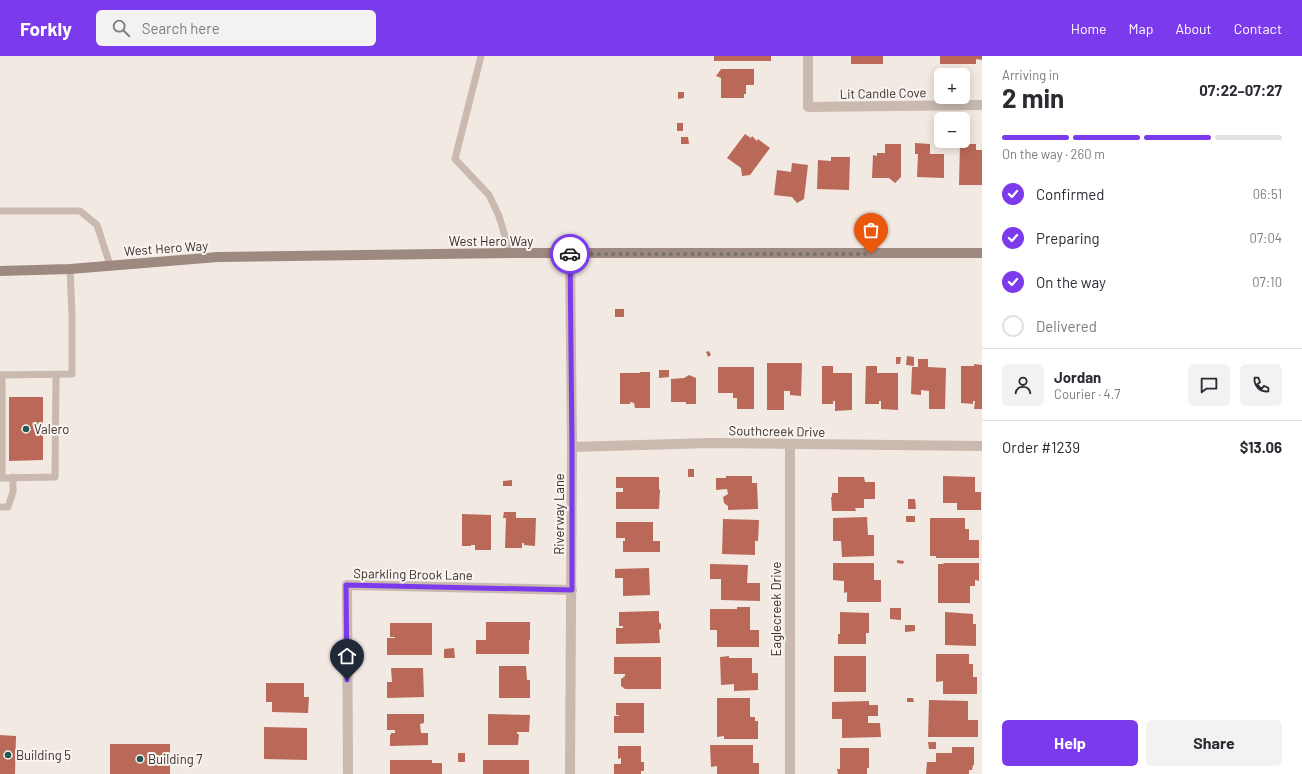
<!DOCTYPE html>
<html lang="en">
<head>
<meta charset="utf-8">
<style>
  body { margin:0; font-family:Barlow,sans-serif; background:#f2f2f3; color:#2b2b33; height:100vh; display:flex; flex-direction:column; font-size:15px; white-space:nowrap }
  * { box-sizing:border-box; margin:0 }
  p { font-size:13px; color:#7c7c81 }
  .icon { flex:none; width:22px; height:22px; fill:none; stroke:currentColor; stroke-width:2; stroke-linecap:round; stroke-linejoin:round }
  .map { position:relative; flex:1; overflow:hidden }
  .drawer { display:flex; flex-direction:column; background:#fff; width:320px }
  .drawer>* { flex:none }
  .controls { position:absolute; left:934px; top:12px; display:grid; gap:8px }
  .controls a { display:grid; place-items:center; width:36px; height:36px; border-radius:6px; background:#fff; box-shadow:0 2px 10px #0003; font-size:20px }
  .pin { position:absolute; display:grid; place-items:center; width:34px; height:34px; color:#fff; margin:-41px -17px; border-radius:50% 50% 50% 0; rotate:-45deg; box-shadow:0 0 4px #0007 }
  .pin .icon { rotate:45deg }
  .courier { position:absolute; display:grid; place-items:center; width:40px; height:40px; margin:-20px; border:3px solid #7c3aed; border-radius:50%; background:#fff; color:#222; box-shadow:0 1px 5px #0007 }
  .overview em { font-style:normal; font-weight:700 }
  .overview div { display:flex; flex-direction:column-reverse }
  .overview { display:flex; align-items:center; justify-content:space-between; height:68px; padding:0 20px }
  h1 { font-size:26px; font-weight:700; line-height:30px }
  .bar { display:grid; grid-template-columns:repeat(4,1fr); gap:6px 4px; align-content:center; height:48px; padding:0 20px }
  .bar i { height:5px; border-radius:3px; background:#e1e1e2 }
  .bar .on { background:#7c3aed }
  .bar p { grid-column:span 4 }
  .line { display:flex; align-items:center; gap:10px; padding:0 20px; border-top:1px solid #e1e1e2 }
  .line div { flex:1 }
  .round { display:grid; place-items:center; flex:none; width:42px; height:42px; border-radius:6px; background:#f2f2f3 }
  ol { padding:0 20px; list-style:none }
  li { display:flex; align-items:center; gap:12px; height:44px }
  li p { margin-inline-start:auto }
  li .icon { padding:4px; border-radius:50%; background:#7c3aed; color:#fff; stroke-width:4 }
  li:last-child { color:#7c7c81 }
  li i { width:22px; height:22px; border:2px solid #e1e1e2; border-radius:50% }
  .action { display:flex; gap:8px; margin-top:auto; padding:8px 20px }
  .action a { flex:1; height:46px; border-radius:6px; background:#7c3aed; color:#fff; font-size:16px; font-weight:700; line-height:46px; text-align:center }
  .action a+a { background:#f2f2f3; color:#2b2b33 }
  header { display:flex; align-items:center; gap:24px; box-sizing:border-box; height:56px; padding:0 20px; background:#7c3aed; color:#fff }
  header strong { font-size:19px }
  nav { display:flex; gap:22px; margin-inline-start:auto; font-size:14px }
  .search { width:280px; height:36px; background:#f2f2f3; display:flex; align-items:center; gap:10px; box-sizing:border-box; padding:0 14px; border-radius:6px; color:#7c7c81; font-size:15px }
  main { display:flex; flex:1; min-height:0 }
  .map>svg:first-child { display:block }
</style>
</head>
<body>
<header>
<strong>Forkly</strong>
<div class="search"><svg class="icon" aria-label="search" viewBox="0 0 24 24"><circle cx="10" cy="10" r="6"/><path d="M15 15l6 6"/></svg>Search here</div>
<nav><a>Home</a><a>Map</a><a>About</a><a>Contact</a></nav>
</header>
<main>
<div class="map">
<svg width="982" height="718" viewBox="0 0 982 718">
  <rect width="100%" height="100%" fill="#f2e9e2"/>
  <!-- building -->
  <g fill="#ba6958">
    <rect x="714" y="0" width="57" height="5"/>
    <rect x="851" y="0" width="32" height="8"/>
    <polygon points="940,0 982,0 982,4 976,3 976,8 940,8"/>
    <polygon points="721,13 754,13 754,29 746,29 746,38 744,38 744,42 721,42 721,22 716,20"/>
    <polygon points="678,36 684,36 684,42 678,43"/>
    <rect x="677" y="67" width="6" height="8"/>
    <polygon points="745,78 751,82 752,80 757,85 758,83 770,92 750,119 742,120 741,112 727,102"/>
    <polygon points="681,81 688,81 689,88 681,88"/>
    <polygon points="915,87 930,88 930,98 944,98 944,122 917,121 918,98 915,98"/>
    <polygon points="885,88 901,88 901,121 895,127 889,122 872,122 873,99 877,100 877,97 885,97"/>
    <polygon points="960,88 976,88 976,94 982,94 982,129 959,129"/>
    <polygon points="831,101 850,101 849,134 817,133 818,104 831,105"/>
    <polygon points="792,107 808,109 804,143 797,147 792,141 774,139 777,114 791,116"/>
    <rect x="615" y="253" width="9" height="8"/>
    <polygon points="709,295 711,299 708,301 706,296"/>
    <polygon points="907,300 914,301 914,310 906,309"/>
    <polygon points="896,301 901,301 900,308 896,308"/>
    <polygon points="918,303 928,303 928,311 946,312 945,353 929,353 929,335 921,334 921,339 911,338 912,311 918,311"/>
    <polygon points="767,307 802,307 801,340 790,339 790,335 784,335 784,354 767,354"/>
    <polygon points="974,308 982,309 982,353 974,353 975,345 973,345 973,348 961,347 961,310 974,310"/>
    <polygon points="822,310 833,310 833,317 852,317 852,354 835,355 835,345 833,345 833,348 822,348"/>
    <polygon points="866,310 877,310 877,317 898,317 898,354 881,353 881,345 879,345 879,348 865,348"/>
    <polygon points="718,311 754,311 754,353 737,353 737,342 733,342 733,337 718,337"/>
    <polygon points="659,314 669,314 669,321 659,322"/>
    <polygon points="640,316 650,316 650,352 635,352 634,347 630,346 630,348 620,348 620,317 640,317"/>
    <polygon points="689,319 696,322 696,348 686,348 686,346 671,346 671,323 684,322"/>
    <polygon points="9,341 43,341 43,404 9,405"/>
    <rect x="688" y="413" width="6" height="8"/>
    <polygon points="726,420 752,420 752,427 757,427 758,453 728,454 728,450 724,447 723,441 728,438 727,433 716,434 716,422 726,422"/>
    <polygon points="943,420 975,421 975,436 981,436 981,454 957,454 957,447 943,447"/>
    <polygon points="616,421 659,421 659,433 660,434 659,453 616,453 616,436 623,436 623,432 616,432"/>
    <polygon points="838,421 864,421 865,426 875,426 875,443 864,443 864,452 855,452 856,455 832,455 831,441 832,441 832,437 838,437"/>
    <polygon points="512,424 512,430 503,430 503,425"/>
    <polygon points="908,443 915,443 916,453 908,453"/>
    <polygon points="504,456 516,456 516,462 536,462 535,490 524,489 524,487 522,487 522,492 505,492 506,462 503,462"/>
    <polygon points="462,458 491,459 491,494 475,494 475,489 471,489 471,490 462,490"/>
    <rect x="906" y="460" width="9" height="6"/>
    <polygon points="867,461 868,479 874,479 874,500 842,501 841,485 833,485 833,462"/>
    <polygon points="930,462 965,462 965,473 969,473 969,484 979,484 979,502 936,502 936,500 930,500"/>
    <polygon points="723,463 759,464 758,485 755,485 755,499 722,498"/>
    <polygon points="616,466 653,466 653,485 660,485 660,496 623,496 623,485 625,485 625,482 616,482"/>
    <polygon points="897,504 904,505 903,508 897,507"/>
    <polygon points="833,507 874,507 874,524 881,524 881,546 847,546 847,536 844,537 844,525 833,524"/>
    <polygon points="943,507 979,507 979,525 975,524 975,530 970,530 970,547 938,547 938,508 944,508"/>
    <polygon points="710,508 748,509 747,527 760,527 760,545 721,544 721,523 710,523"/>
    <polygon points="649,512 650,539 623,540 623,522 615,522 615,513"/>
    <polygon points="737,551 750,551 750,574 759,574 759,591 717,591 717,574 710,574 710,553 737,553"/>
    <polygon points="890,552 901,552 901,564 890,563"/>
    <polygon points="659,555 659,566 661,568 661,573 659,574 660,587 616,588 616,572 623,572 623,570 619,570 619,556"/>
    <polygon points="840,556 869,557 869,577 866,577 866,588 838,588 838,578 840,578"/>
    <polygon points="945,556 973,558 973,568 976,568 976,590 945,589"/>
    <polygon points="486,566 530,566 530,584 529,584 529,598 476,598 476,584 486,584"/>
    <polygon points="390,567 432,567 432,599 387,599 387,582 395,582 395,581 390,581"/>
    <polygon points="905,569 915,569 915,575 905,576"/>
    <polygon points="454,592 455,602 444,602 444,593"/>
    <polygon points="936,598 969,598 969,608 973,608 973,621 977,621 977,638 943,638 943,625 936,626"/>
    <polygon points="729,600 729,602 752,602 752,617 758,617 758,634 734,635 734,628 721,629 720,601"/>
    <rect x="834" y="600" width="32" height="36"/>
    <polygon points="614,601 661,601 661,633 625,633 621,630 621,623 625,620 625,618 614,618"/>
    <polygon points="499,610 526,610 527,624 530,624 530,642 499,642"/>
    <polygon points="391,612 423,612 424,641 387,642 387,626 392,626"/>
    <polygon points="266,627 304,627 304,641 309,641 308,657 272,656 272,646 266,646"/>
    <polygon points="717,642 750,642 750,661 755,661 755,665 758,665 758,683 724,683 724,680 717,681"/>
    <polygon points="907,642 913,642 914,646 907,646"/>
    <polygon points="929,644 968,645 968,664 978,664 978,681 928,681"/>
    <polygon points="869,645 869,649 878,649 878,660 868,660 868,667 880,667 881,681 842,682 842,663 832,663 832,646"/>
    <polygon points="616,647 644,647 644,677 614,677 614,660 619,660 619,659 616,659"/>
    <polygon points="387,658 424,658 424,667 420,668 421,677 428,677 428,689 390,690 390,679 391,679 391,677 395,677 395,674 387,674"/>
    <polygon points="488,658 530,659 529,676 517,676 517,678 519,678 518,689 488,689"/>
    <polygon points="264,671 307,672 307,704 264,703"/>
    <polygon points="0,679 16,680 15,718 0,718"/>
    <polygon points="928,686 936,686 936,693 929,693"/>
    <rect x="110" y="688" width="60" height="30"/>
    <polygon points="710,689 753,689 753,707 759,707 759,718 717,718 717,710 711,711"/>
    <polygon points="618,690 641,690 641,706 644,706 644,715 641,715 641,718 614,718 614,708 621,708 621,702 618,703"/>
    <polygon points="952,691 974,691 974,709 973,709 972,714 969,714 969,718 926,718 927,706 936,706 936,697 952,697"/>
    <polygon points="840,692 869,692 869,712 867,712 867,718 838,718 837,713 840,713"/>
    <rect x="458" y="697" width="7" height="9"/>
    <polygon points="390,704 432,704 432,707 442,707 442,718 390,718"/>
    <rect x="483" y="704" width="46" height="14"/>
  </g>
  <g fill="none" stroke-linecap="round" stroke-linejoin="round">
    <!-- service -->
    <g stroke="#c9b9af" stroke-width="7">
      <polyline points="481,0 455,103 489,139 499,160 510,197"/>
      <polyline points="0,155 80,155 97,169 110,209"/>
      <polyline points="0,319 72,318 72,258 70,213"/>
      <polyline points="2,319 2,422"/>
      <polyline points="0,422 55,421 56,319"/>
      <polyline points="0,451 8,451 13,436 13,421"/>
    </g>
    <!-- minor -->
    <g stroke="#c9b9af" stroke-width="10">
      <polyline points="808,0 808,51 982,49"/>
      <polyline points="570,198 572,391 570,718"/>
      <polyline points="572,391 709,387 982,390"/>
      <polyline points="348,718 347,529 572,534"/>
      <polyline points="790,718 790,389"/>
    </g>
    <!-- secondary -->
    <polyline stroke="#9d8980" stroke-width="10" points="0,215 70,213 218,201 510,197 982,197"/>
  </g>
  <g fill="none" stroke-linecap="round" stroke-linejoin="round">
    <!-- done -->
    <polyline stroke="#7a706c" stroke-width="4" stroke-dasharray="0 7.2" points="570,198 871,198"/>
    <!-- route -->
    <polyline stroke="#7c3aed" stroke-width="5" points="347,624 346,529 572,534 572,391 570,198"/>
  </g>
  <!-- markers -->
  <g fill="#255756" stroke="#f9f4ef" stroke-width="1.5">
    <circle cx="26" cy="373" r="4"/>
    <circle cx="8" cy="699" r="4"/>
    <circle cx="140" cy="703" r="4"/>
  </g>
  <g text-anchor="middle" dominant-baseline="central" stroke-width="4" stroke-linejoin="round" paint-order="stroke">
    <!-- street labels -->
    <g font-size="13" fill="#392f2c" stroke="#f9f4ef">
      <text transform="translate(883 37) rotate(-1)">Lit Candle Cove</text>
      <text x="491" y="185">West Hero Way</text>
      <text transform="translate(166 192) rotate(-4)">West Hero Way</text>
      <text transform="translate(777 375) rotate(1)">Southcreek Drive</text>
      <text transform="translate(559 458) rotate(-90)">Riverway Lane</text>
      <text transform="translate(413 518) rotate(1)">Sparkling Brook Lane</text>
      <text transform="translate(776 553) rotate(-90)">Eaglecreek Drive</text>
    </g>
    <!-- poi labels -->
    <g font-size="13" fill="#392f2c" stroke="#f9f4ef" text-anchor="start">
      <text x="34" y="373">Valero</text>
      <text x="16" y="699">Building 5</text>
      <text x="148" y="703">Building 7</text>
    </g>
  </g>
</svg>
<div class="controls">
<a>+</a>
<a>−</a>
</div>
<div class="pin" style="left:871px;top:198px;background:#ea580c"><svg class="icon" aria-label="bag" viewBox="0 0 24 24"><path d="M5 8h14l-1 12H6zM9 8a3 3 0 0 1 6 0"/></svg></div>
<div class="pin" style="left:347px;top:624px;background:#1f2937"><svg class="icon" aria-label="home" viewBox="0 0 24 24"><path d="M3 11l9-7 9 7M6 9v11h12V9"/></svg></div>
<div class="courier" style="left:570px;top:198px"><svg class="icon" aria-label="car" viewBox="0 0 24 24"><path d="M5 17H2v-5l4-1 3-4h7l3 4 3 1v5h-3M9 17h6M6 11h13"/><circle cx="7" cy="17" r="2"/><circle cx="17" cy="17" r="2"/></svg></div>
</div>
<section class="drawer">
<div class="overview"><div><h1>2 min</h1><p>Arriving in</p></div><em>07:22–07:27</em></div>
<div class="bar"><i class="on"></i><i class="on"></i><i class="on"></i><i></i><p>On the way · 260 m</p></div>
<ol>
<li><svg class="icon" aria-label="check" viewBox="0 0 24 24"><path d="M5 12l5 5 9-10"/></svg>Confirmed<p>06:51</p></li>
<li><svg class="icon" aria-label="check" viewBox="0 0 24 24"><path d="M5 12l5 5 9-10"/></svg>Preparing<p>07:04</p></li>
<li><svg class="icon" aria-label="check" viewBox="0 0 24 24"><path d="M5 12l5 5 9-10"/></svg>On the way<p>07:10</p></li>
<li><i></i>Delivered</li>
</ol>
<div class="line" style="height:72px"><a class="round"><svg class="icon" aria-label="person" viewBox="0 0 24 24"><circle cx="12" cy="8" r="4"/><path d="M4 21q1-7 8-7t8 7"/></svg></a><div><b>Jordan</b><p>Courier · 4.7</p></div><a class="round"><svg class="icon" aria-label="chat" viewBox="0 0 24 24"><path d="M4 5h16v11H9l-5 4z"/></svg></a><a class="round"><svg class="icon" aria-label="phone" viewBox="0 0 24 24"><path d="M5 4h4l2 5-3 2q2 4 5 5l2-3 5 2v4C11 20 4 13 5 4z"/></svg></a></div>
<div class="line" style="height:52px"><div>Order #1239</div><b>$13.06</b></div>
<div class="action"><a>Help</a><a>Share</a></div>
</section>
</main>
</body>
</html>
